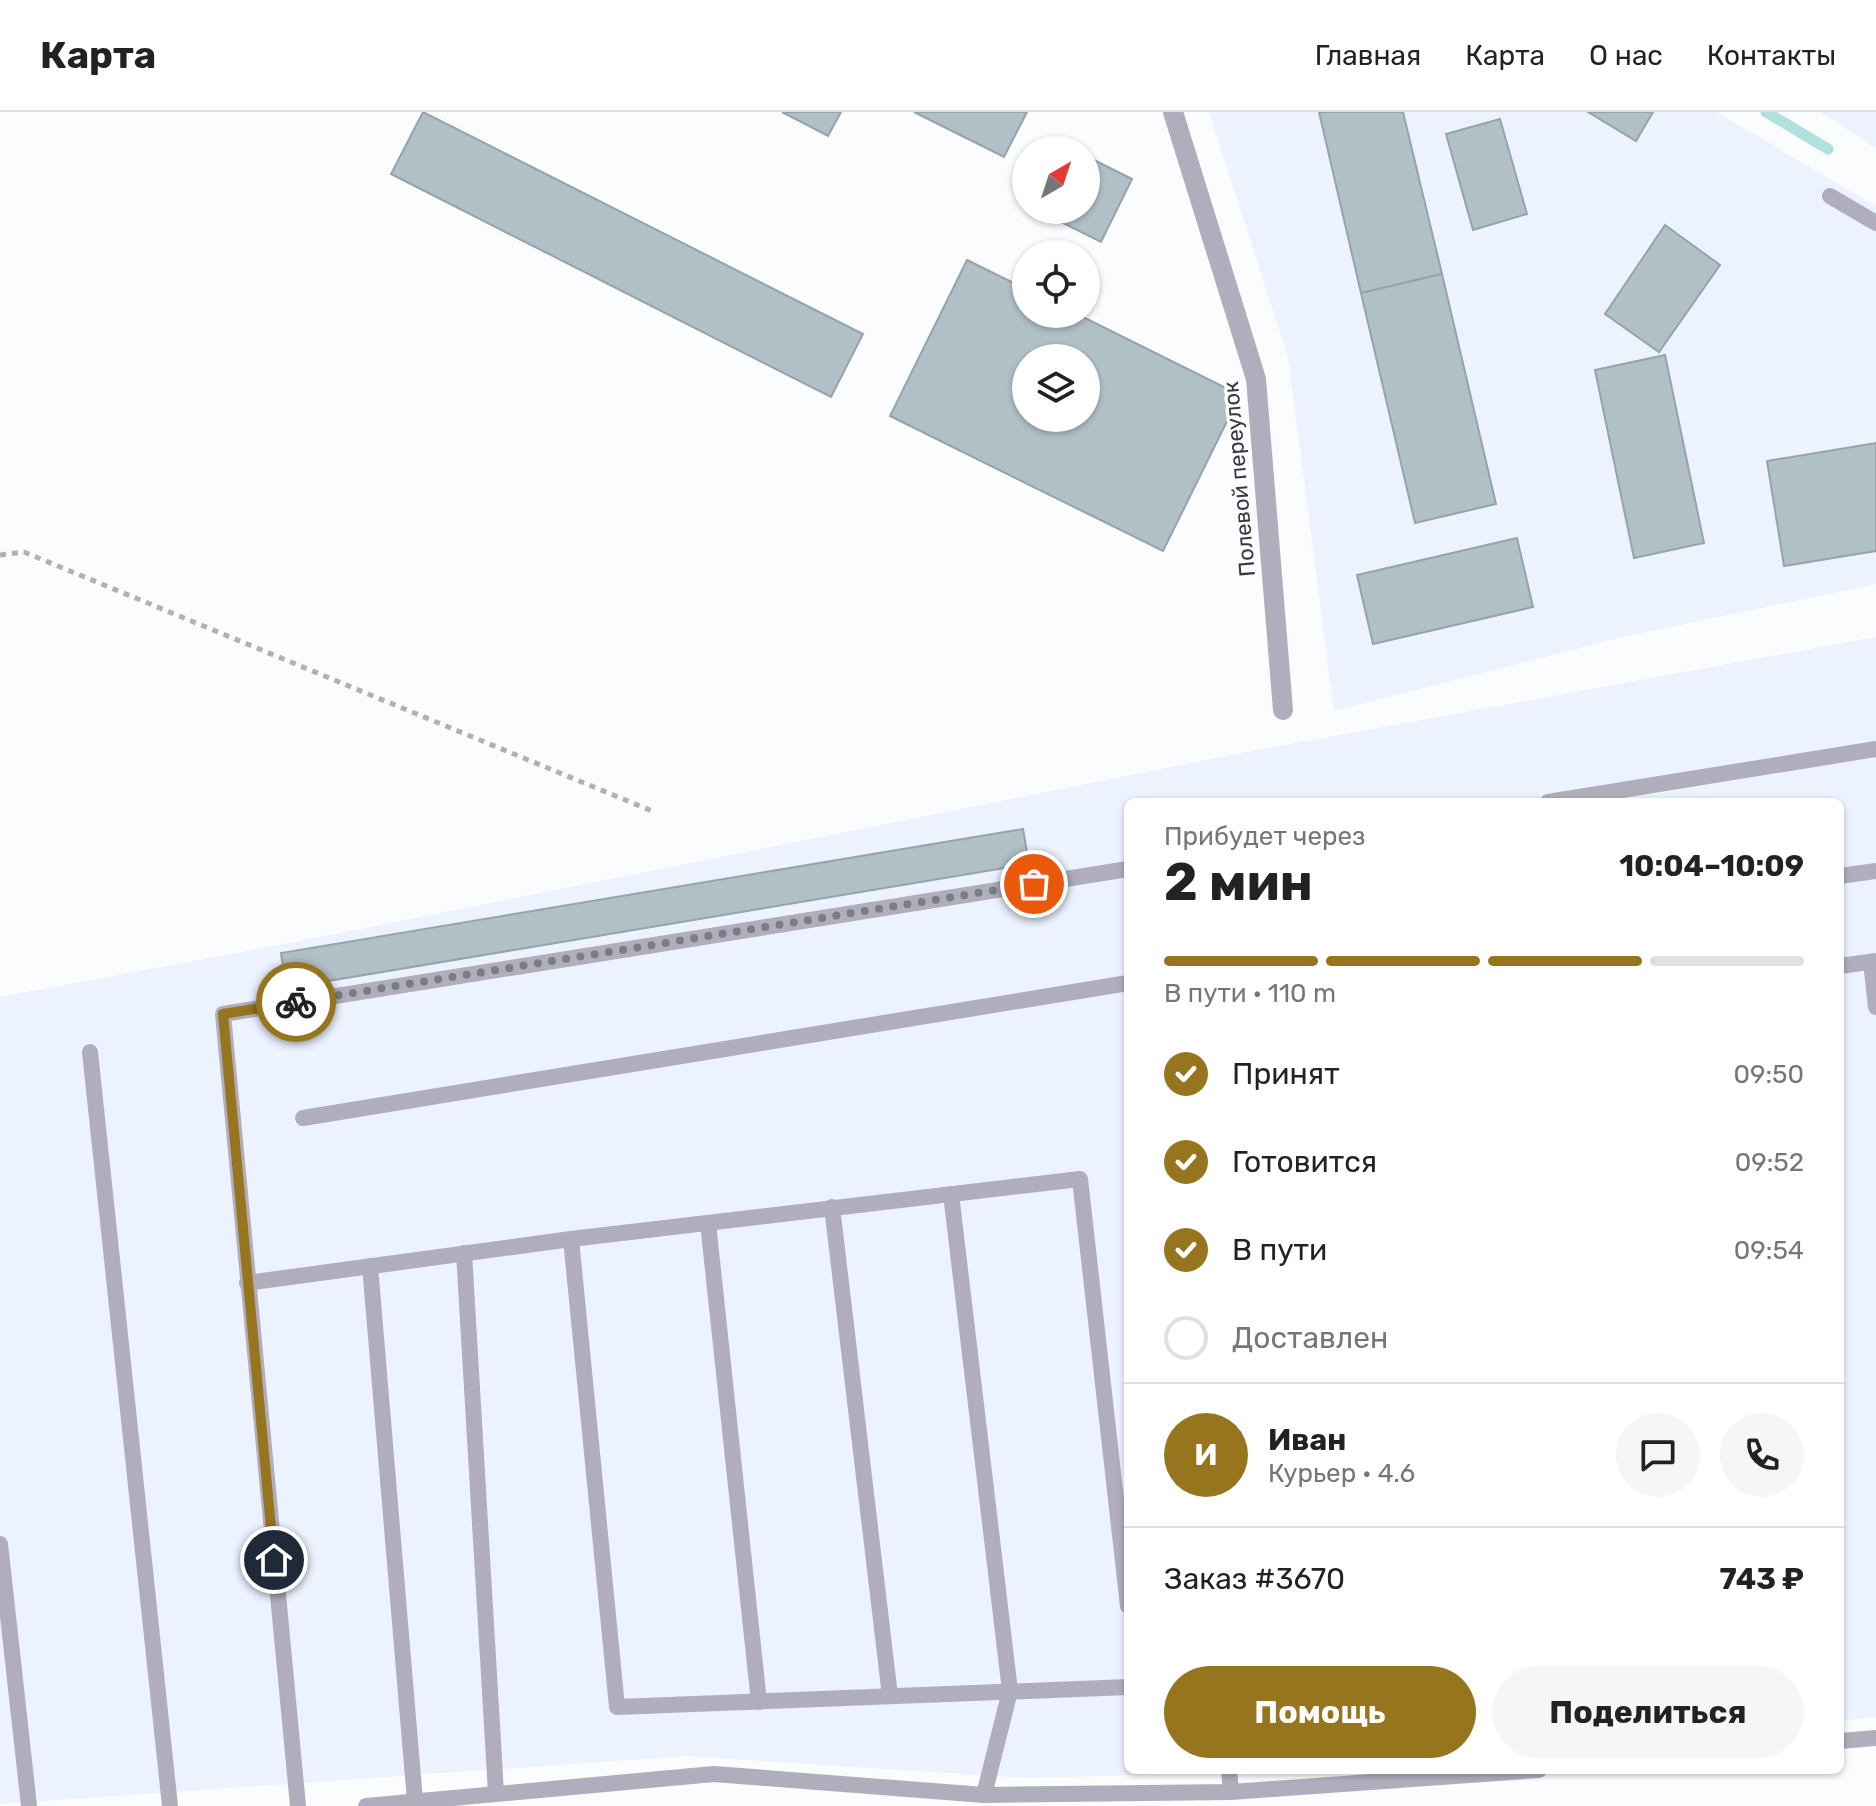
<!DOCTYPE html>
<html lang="ru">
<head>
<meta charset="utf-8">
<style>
  body { margin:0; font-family:Rubik,sans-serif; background:#f6f6f6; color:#222; height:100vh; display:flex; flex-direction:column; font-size:30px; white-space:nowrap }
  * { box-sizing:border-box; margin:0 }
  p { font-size:26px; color:#767676 }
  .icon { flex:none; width:44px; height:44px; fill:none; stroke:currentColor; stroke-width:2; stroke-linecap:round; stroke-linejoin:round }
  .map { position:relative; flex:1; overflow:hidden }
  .panel { position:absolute; left:1124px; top:686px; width:720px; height:976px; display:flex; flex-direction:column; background:#fff; border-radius:12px; box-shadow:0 2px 6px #0004 }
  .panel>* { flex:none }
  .needle { width:52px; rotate:39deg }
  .controls { position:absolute; left:1012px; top:24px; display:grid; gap:16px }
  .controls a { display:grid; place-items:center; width:88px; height:88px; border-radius:50%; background:#fff; box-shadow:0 2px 6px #0004; font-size:40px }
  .pin { position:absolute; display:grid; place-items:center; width:68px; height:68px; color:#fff; margin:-34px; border:4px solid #fff; border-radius:50%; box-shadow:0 2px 8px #0007 }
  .courier { position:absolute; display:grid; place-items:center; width:80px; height:80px; margin:-40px; border:6px solid #97751e; border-radius:50%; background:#fff; color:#222; box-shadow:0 2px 10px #0007 }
  .head em { font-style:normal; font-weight:700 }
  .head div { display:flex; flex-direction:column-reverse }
  .head { display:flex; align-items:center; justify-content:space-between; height:136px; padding:0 40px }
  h1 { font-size:52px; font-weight:700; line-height:60px }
  .bar { display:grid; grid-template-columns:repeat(4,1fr); gap:12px 8px; align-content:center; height:96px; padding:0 40px }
  .bar i { height:10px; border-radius:6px; background:#e0e0e0 }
  .bar .on { background:#97751e }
  .bar p { grid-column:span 4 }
  .line { display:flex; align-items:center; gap:20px; padding:0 40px; border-top:2px solid #e0e0e0 }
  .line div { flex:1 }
  .round { display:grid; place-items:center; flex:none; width:84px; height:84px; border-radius:42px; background:#f6f6f6 }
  ol { padding:0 40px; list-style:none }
  li { display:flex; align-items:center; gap:24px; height:88px }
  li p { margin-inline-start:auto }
  li .icon { padding:8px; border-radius:50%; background:#97751e; color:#fff; stroke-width:4 }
  li:last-child { color:#767676 }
  li i { width:44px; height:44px; border:4px solid #e0e0e0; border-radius:50% }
  .cta { display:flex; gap:16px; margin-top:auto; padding:16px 40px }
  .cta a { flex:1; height:92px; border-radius:48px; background:#97751e; color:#fff; font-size:32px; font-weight:700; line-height:92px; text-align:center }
  .cta a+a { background:#f6f6f6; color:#222 }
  header { display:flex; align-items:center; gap:48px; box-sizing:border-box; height:112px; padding:0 40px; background:#fff; border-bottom:2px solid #e0e0e0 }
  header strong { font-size:38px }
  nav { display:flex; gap:44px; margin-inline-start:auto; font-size:28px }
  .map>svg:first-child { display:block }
</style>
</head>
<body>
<header>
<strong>Карта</strong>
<nav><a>Главная</a><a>Карта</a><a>О нас</a><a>Контакты</a></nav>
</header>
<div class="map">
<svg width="1876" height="1694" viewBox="0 0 1876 1694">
  <rect width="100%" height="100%" fill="#fafcfe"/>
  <!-- built -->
  <g fill="#ecf3ff">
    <polygon points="1209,0 1716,0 1876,94 1876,472 1622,525 1334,599 1288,245"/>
    <polygon points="1821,0 1876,0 1876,36"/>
    <polygon points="1876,525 1876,1605 1840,1609 1840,690 1128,690 1128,1658 1334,1658 1027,1666 686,1644 0,1692 0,885 264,836 1236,642"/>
  </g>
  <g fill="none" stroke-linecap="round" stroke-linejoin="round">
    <!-- stream -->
    <polyline stroke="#b1e1de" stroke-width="11" points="1766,0 1828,37"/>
  </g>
  <!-- building -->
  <g fill="#b0c0c6" stroke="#95a4aa" stroke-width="2" fill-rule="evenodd">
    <polygon points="423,0 863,222 831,285 391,62"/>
    <polygon points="782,0 841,0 828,24"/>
    <polygon points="914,0 1027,0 1004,45"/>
    <polygon points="1319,0 1403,0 1442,162 1361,181"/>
    <polygon points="1588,0 1653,0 1636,29"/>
    <polygon points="1500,7 1527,102 1473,118 1446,22"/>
    <polygon points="1086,44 1132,67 1101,130 1037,98 1086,98"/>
    <polygon points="1665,113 1720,153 1659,240 1605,202"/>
    <path d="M967,148L1026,177V202H1077L1240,283L1163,439L890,304ZM1026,246H1086V306H1026Z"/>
    <polygon points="1442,162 1496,392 1415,411 1361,181"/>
    <polygon points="1665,243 1704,431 1634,446 1595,258"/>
    <polygon points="1876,331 1876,439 1784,454 1767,349"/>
    <polygon points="1517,426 1533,495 1373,532 1357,463"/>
    <polygon points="1023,717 1029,752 286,876 281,841"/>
  </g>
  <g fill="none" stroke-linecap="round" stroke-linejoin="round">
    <!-- path -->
    <polyline stroke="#afb1b4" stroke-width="5" stroke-dasharray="6 6" stroke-linecap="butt" points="0,443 24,440 652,699"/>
    <!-- service -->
    <g stroke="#b0adbd" stroke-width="16">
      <polyline points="1830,84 1876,111"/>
      <polyline points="1548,690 1876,637"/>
      <polyline points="1840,764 1876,759"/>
      <polyline points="1871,850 1876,895"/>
      <polyline points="1840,854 1876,849"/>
      <polyline points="90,940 170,1694"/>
      <polyline points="303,1006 1128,871"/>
      <polyline points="951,1082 1010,1579 984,1683"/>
      <polyline points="832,1095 890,1584"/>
      <polyline points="708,1111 759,1590"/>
      <polyline points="571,1127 617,1595 1128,1575"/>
      <polyline points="464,1141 496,1681"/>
      <polyline points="370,1154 415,1689"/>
      <polyline points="247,1171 571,1127 1080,1067 1128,1494"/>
      <polyline points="0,1432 29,1694"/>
      <polyline points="1840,1629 1876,1626"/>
      <polyline points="1229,1658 1231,1680"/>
      <polyline points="298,1694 223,902 1128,757"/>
      <polyline points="366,1694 714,1662 984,1683 1231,1680 1539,1658"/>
    </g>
    <!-- minor -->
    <polyline stroke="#b0adbd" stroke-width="20" points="1173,0 1256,267 1283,598"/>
  </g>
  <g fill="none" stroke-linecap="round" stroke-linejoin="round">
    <!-- done -->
    <polyline stroke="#7b7d81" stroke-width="8" stroke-dasharray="0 14.4" points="296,890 1034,772"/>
    <!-- route -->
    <polyline stroke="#97751e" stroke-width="10" points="274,1448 223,902 296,890"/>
  </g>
  <g text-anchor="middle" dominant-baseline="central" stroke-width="7" stroke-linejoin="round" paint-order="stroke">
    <!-- street labels -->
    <g font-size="22" fill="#36393e" stroke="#fafcfe">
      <text transform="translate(1239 367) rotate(-95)">Полевой переулок</text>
    </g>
  </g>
</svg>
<div class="controls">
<a><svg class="needle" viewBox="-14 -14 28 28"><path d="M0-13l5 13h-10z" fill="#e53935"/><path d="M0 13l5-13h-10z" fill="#767676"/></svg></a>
<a><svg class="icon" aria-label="locate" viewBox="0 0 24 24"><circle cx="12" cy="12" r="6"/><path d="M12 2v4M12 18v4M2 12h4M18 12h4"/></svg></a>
<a><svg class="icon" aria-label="layers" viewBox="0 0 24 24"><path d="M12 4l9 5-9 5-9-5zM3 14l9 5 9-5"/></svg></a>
</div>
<div class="pin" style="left:1034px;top:772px;background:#ea580c"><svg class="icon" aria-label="bag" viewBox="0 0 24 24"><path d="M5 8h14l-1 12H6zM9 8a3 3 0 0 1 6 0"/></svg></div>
<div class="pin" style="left:274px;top:1448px;background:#1f2937"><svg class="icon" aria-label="home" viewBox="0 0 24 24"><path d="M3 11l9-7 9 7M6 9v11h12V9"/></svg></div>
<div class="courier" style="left:296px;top:890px"><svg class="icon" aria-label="bike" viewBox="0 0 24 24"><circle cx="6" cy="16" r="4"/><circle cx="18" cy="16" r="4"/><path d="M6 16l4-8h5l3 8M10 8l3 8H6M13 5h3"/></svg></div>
<section class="panel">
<div class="head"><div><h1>2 мин</h1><p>Прибудет через</p></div><em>10:04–10:09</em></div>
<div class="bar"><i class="on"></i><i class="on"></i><i class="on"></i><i></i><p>В пути · 110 m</p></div>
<ol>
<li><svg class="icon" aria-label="check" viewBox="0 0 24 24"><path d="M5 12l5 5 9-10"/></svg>Принят<p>09:50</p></li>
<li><svg class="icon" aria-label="check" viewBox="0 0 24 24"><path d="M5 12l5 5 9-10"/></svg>Готовится<p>09:52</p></li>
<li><svg class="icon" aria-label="check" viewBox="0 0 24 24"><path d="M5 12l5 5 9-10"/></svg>В пути<p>09:54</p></li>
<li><i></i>Доставлен</li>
</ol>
<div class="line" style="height:144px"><b class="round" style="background:#97751e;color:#fff">И</b><div><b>Иван</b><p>Курьер · 4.6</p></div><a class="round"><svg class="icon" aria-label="chat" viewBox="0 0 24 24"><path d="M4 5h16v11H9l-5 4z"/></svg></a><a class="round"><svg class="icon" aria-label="phone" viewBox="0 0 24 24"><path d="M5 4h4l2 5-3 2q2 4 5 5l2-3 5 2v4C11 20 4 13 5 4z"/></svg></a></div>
<div class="line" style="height:104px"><div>Заказ #3670</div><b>743 ₽</b></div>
<div class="cta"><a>Помощь</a><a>Поделиться</a></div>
</section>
</div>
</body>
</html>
